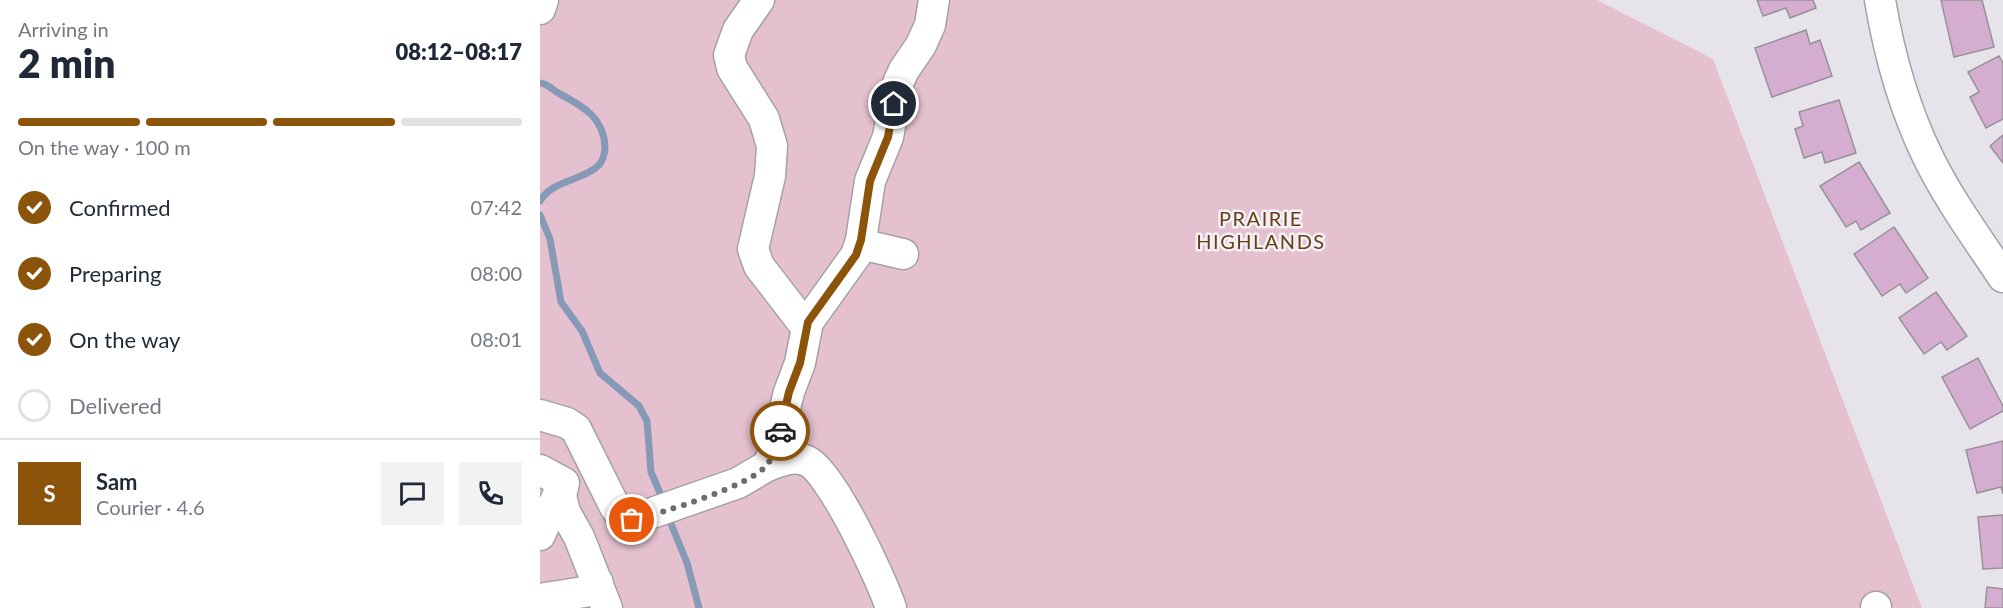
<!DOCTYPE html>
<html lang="en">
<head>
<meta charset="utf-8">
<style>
  body { margin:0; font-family:Lato,sans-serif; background:#f2f2f3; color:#1f2937; height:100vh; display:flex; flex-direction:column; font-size:22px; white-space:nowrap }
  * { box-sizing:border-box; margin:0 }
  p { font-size:20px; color:#747a83 }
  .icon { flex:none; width:33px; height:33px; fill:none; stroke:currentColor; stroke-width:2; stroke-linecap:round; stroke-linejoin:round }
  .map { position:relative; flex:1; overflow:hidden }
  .panel { display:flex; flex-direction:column; background:#fff; width:540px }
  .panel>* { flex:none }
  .pin { position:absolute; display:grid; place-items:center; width:51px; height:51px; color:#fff; margin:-26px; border:3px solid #fff; border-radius:50%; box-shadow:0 2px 6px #0007 }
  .courier { position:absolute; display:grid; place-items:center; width:60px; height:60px; margin:-30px; border:4px solid #8c530b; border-radius:50%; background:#fff; color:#222; box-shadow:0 2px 8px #0007 }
  .headline em { font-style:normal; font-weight:800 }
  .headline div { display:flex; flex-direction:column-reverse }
  .headline { display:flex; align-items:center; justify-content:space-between; height:102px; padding:0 18px }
  h1 { font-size:39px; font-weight:800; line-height:45px }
  .bar { display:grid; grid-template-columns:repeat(4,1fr); gap:9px 6px; align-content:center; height:72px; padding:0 18px }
  .bar i { height:8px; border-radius:4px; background:#e0e1e3 }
  .bar .active { background:#8c530b }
  .bar p { grid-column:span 4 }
  .line { display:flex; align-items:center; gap:15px; padding:0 18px; border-top:2px solid #e0e1e3 }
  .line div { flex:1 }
  .round { display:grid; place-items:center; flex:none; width:63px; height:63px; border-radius:0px; background:#f2f2f3 }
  ol { padding:0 18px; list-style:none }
  li { display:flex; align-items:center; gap:18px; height:66px }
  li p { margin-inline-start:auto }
  li .icon { padding:6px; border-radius:50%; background:#8c530b; color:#fff; stroke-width:4 }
  li:last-child { color:#747a83 }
  li i { width:33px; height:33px; border:3px solid #e0e1e3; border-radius:50% }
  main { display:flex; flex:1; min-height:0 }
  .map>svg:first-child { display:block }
</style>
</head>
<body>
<main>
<section class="panel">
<div class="headline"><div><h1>2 min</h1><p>Arriving in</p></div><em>08:12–08:17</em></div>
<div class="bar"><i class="active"></i><i class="active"></i><i class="active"></i><i></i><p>On the way · 100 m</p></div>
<ol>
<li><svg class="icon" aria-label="check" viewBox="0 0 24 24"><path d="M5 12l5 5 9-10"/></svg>Confirmed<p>07:42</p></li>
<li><svg class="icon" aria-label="check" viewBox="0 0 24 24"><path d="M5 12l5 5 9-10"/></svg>Preparing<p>08:00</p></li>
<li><svg class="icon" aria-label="check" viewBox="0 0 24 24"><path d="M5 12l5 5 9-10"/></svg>On the way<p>08:01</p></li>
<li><i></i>Delivered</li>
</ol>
<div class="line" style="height:108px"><b class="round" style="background:#8c530b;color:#fff">S</b><div><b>Sam</b><p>Courier · 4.6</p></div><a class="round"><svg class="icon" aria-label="chat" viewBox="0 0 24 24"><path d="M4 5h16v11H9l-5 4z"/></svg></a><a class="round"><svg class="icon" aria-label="phone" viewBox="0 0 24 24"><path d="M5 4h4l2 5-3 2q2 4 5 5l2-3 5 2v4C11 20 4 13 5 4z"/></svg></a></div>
</section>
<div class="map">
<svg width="1463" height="608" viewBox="0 0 1463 608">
  <rect width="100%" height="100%" fill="#e6e3eb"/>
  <!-- green -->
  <polygon fill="#e5c1cf" points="0,0 1057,0 1173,59 1382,608 0,608"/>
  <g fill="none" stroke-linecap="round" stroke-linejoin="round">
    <!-- stream -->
    <g stroke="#869ab7" stroke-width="7">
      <path d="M0,83C9,84 12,90 20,94C43,106 64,118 65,147C65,152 63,161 59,165C43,181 12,180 0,201"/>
      <polyline points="0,215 10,239 21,302 42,331 60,373 99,406 107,421 111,472 123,500"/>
      <polyline points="127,514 147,563 159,608"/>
    </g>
  </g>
  <!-- building -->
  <g fill="#d4add1" stroke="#989298" stroke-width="1.5">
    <polygon points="1217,0 1273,0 1276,8 1250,18 1246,8 1223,16"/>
    <polygon points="1401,0 1442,0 1454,47 1414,57"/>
    <polygon points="1266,30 1270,44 1280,40 1292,76 1232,97 1215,48"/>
    <polygon points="1459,56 1463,63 1463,119 1446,128 1430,97 1439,92 1428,72"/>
    <polygon points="1299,100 1316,153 1285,163 1282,152 1264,158 1255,129 1263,126 1259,112"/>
    <polygon points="1463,135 1463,163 1450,146"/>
    <polygon points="1319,162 1350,213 1321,230 1316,221 1306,227 1280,186"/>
    <polygon points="1354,227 1388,278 1366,293 1360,284 1342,296 1314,254"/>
    <polygon points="1396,292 1427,336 1407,350 1401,342 1384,354 1359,318"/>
    <polygon points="1438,358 1463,406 1463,411 1430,429 1402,377"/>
    <polygon points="1463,441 1463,494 1461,487 1437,493 1426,450"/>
    <polygon points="1463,515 1463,568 1443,569 1438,517"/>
    <polygon points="1447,587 1463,589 1463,608 1445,608"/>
  </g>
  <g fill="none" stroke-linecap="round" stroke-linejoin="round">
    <defs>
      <g id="minor">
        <polyline points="219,0 198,30 189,55 192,68 224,119 232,146 230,176 213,249 219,266 266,327"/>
        <path d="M1340,0C1349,54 1364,108 1388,157C1409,200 1437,238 1463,277"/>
        <polyline points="0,9 3,0"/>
        <polyline points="320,244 363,254"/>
        <polyline points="0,415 27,423 36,429 75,507 81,515 92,520 198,483 227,466 234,452 249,392 260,363 268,322 316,255 321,240 330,181 348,137 358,83 364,70 381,45 390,25 394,0"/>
        <path d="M227,466C240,461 254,455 267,461C291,471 342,580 351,608"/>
        <polyline points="0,470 24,483 21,496 25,512 39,537 67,608"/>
        <polyline points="0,535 23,483"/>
        <polyline points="0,599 50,591 58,583"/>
        <polyline points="1336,608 1336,607"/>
      </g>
    </defs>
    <!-- minor casing -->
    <use href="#minor" stroke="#a4a1a9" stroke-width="33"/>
    <!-- minor -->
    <use href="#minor" stroke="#fff" stroke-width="30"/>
  </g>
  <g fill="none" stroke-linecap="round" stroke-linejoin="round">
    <!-- done -->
    <path stroke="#6e6c70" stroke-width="6" stroke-dasharray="0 10.8" d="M92,520C121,513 208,487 226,466C234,457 237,443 240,431"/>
    <!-- route -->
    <polyline stroke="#8c530b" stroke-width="8" points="240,431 249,392 260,363 268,322 316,255 321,240 330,181 348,137 354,104"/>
  </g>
  <g text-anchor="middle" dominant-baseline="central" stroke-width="5" stroke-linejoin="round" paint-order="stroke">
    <!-- quarter labels -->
    <g font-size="20" letter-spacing="1.5" fill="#684014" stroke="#f3f0f8">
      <text x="721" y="218">PRAIRIE<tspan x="721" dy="23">HIGHLANDS</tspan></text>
    </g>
  </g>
</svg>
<div class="pin" style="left:92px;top:520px;background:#ea580c"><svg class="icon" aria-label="bag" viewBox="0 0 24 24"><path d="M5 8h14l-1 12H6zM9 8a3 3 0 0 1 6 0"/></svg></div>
<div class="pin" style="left:354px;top:104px;background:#1f2937"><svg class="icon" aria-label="home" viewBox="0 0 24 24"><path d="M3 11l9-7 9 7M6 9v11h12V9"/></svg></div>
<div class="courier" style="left:240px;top:431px"><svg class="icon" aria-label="car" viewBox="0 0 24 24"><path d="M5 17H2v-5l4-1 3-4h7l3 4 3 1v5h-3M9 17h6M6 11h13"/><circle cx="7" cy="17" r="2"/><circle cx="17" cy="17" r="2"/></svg></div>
</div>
</main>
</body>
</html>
